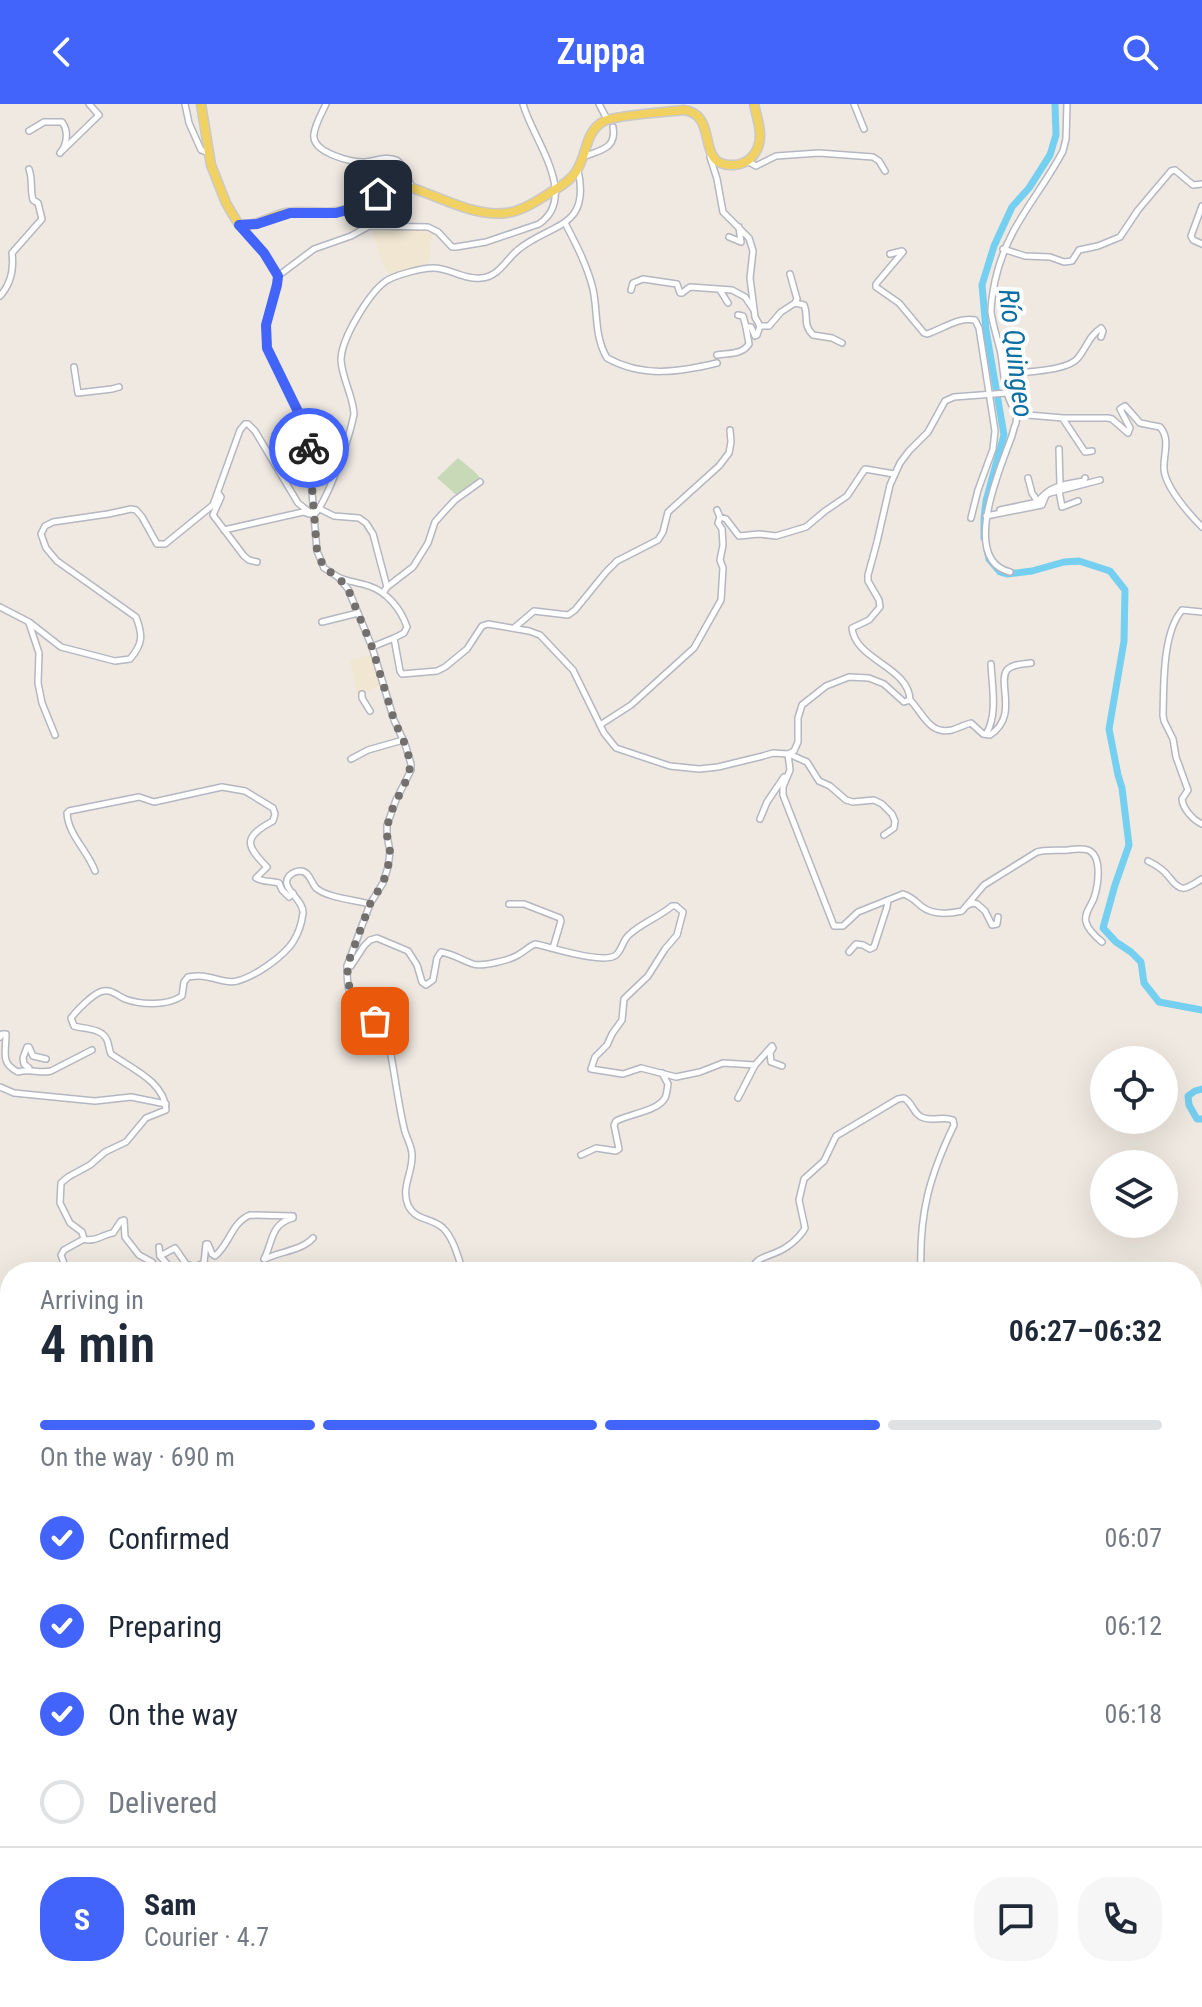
<!DOCTYPE html>
<html lang="en">
<head>
<meta charset="utf-8">
<style>
  body { margin:0; font-family:"Roboto Condensed",sans-serif; background:#f6f6f7; color:#1f2937; height:100vh; display:flex; flex-direction:column; font-size:30px; white-space:nowrap }
  * { box-sizing:border-box; margin:0 }
  p { font-size:26px; color:#747a83 }
  .icon { flex:none; width:44px; height:44px; fill:none; stroke:currentColor; stroke-width:2; stroke-linecap:round; stroke-linejoin:round }
  .map { position:relative; flex:1; overflow:hidden }
  .drawer { position:absolute; left:0px; top:1158px; width:1202px; height:746px; display:flex; flex-direction:column; background:#fff; border-radius:32px 32px 0 0; box-shadow:0 8px 32px #0002 }
  .drawer>* { flex:none }
  .tools { position:absolute; left:1090px; top:942px; display:grid; gap:16px }
  .tools a { display:grid; place-items:center; width:88px; height:88px; border-radius:50%; background:#fff; box-shadow:0 8px 32px #0002; font-size:40px }
  .pin { position:absolute; display:grid; place-items:center; width:68px; height:68px; color:#fff; margin:-34px; border-radius:16px; box-shadow:0 4px 12px #0006 }
  .courier { position:absolute; display:grid; place-items:center; width:80px; height:80px; margin:-40px; border:6px solid #4264fb; border-radius:50%; background:#fff; color:#222; box-shadow:0 2px 10px #0007 }
  .summary em { font-style:normal; font-weight:600 }
  .summary div { display:flex; flex-direction:column-reverse }
  .summary { display:flex; align-items:center; justify-content:space-between; height:136px; padding:0 40px }
  h1 { font-size:52px; font-weight:600; line-height:60px }
  .bar { display:grid; grid-template-columns:repeat(4,1fr); gap:12px 8px; align-content:center; height:96px; padding:0 40px }
  .bar i { height:10px; border-radius:6px; background:#e0e1e3 }
  .bar .active { background:#4264fb }
  .bar p { grid-column:span 4 }
  .line { display:flex; align-items:center; gap:20px; padding:0 40px; border-top:2px solid #e0e1e3 }
  .line div { flex:1 }
  .round { display:grid; place-items:center; flex:none; width:84px; height:84px; border-radius:32px; background:#f6f6f7 }
  ol { padding:0 40px; list-style:none }
  li { display:flex; align-items:center; gap:24px; height:88px }
  li p { margin-inline-start:auto }
  li .icon { padding:8px; border-radius:50%; background:#4264fb; color:#fff; stroke-width:4 }
  li:last-child { color:#747a83 }
  li i { width:44px; height:44px; border:4px solid #e0e1e3; border-radius:50% }
  header { display:flex; justify-content:space-between; align-items:center; height:104px; padding:0 40px; background:#4264fb; color:#fff; font-size:36px; font-weight:600 }
  .map>svg:first-child { display:block }
</style>
</head>
<body>
<header><svg class="icon" aria-label="back" viewBox="0 0 24 24"><path d="M15 5l-7 7 7 7"/></svg>Zuppa<svg class="icon" aria-label="search" viewBox="0 0 24 24"><circle cx="10" cy="10" r="6"/><path d="M15 15l6 6"/></svg></header>
<div class="map">
<svg width="1202" height="1903" viewBox="0 0 1202 1903">
  <rect width="100%" height="100%" fill="#efe9e1"/>
  <!-- education -->
  <g fill="#f0e6d1">
    <polygon points="372,124 429,125 433,128 429,158 412,166 392,171 387,168 382,158"/>
    <polygon points="372,551 382,581 357,591 350,556"/>
  </g>
  <!-- cemetery -->
  <polygon fill="#c8d9b8" points="458,354 475,368 481,375 459,393 437,374"/>
  <g fill="none" stroke-linecap="round" stroke-linejoin="round">
    <!-- river -->
    <g stroke="#75cff0" stroke-width="7">
      <polyline points="984,434 984,414 986,397 1004,331 986,226 982,181 994,142 1012,103 1029,84 1050,51 1056,31 1055,0"/>
      <polyline points="987,446 989,455 1000,468 1007,470 1032,467 1064,458 1079,457 1110,467 1125,486 1124,537 1109,625 1118,671 1122,684 1129,741 1115,781 1103,824 1116,838 1131,848 1141,858 1144,879 1159,898 1202,906"/>
      <polyline points="1202,985 1195,987 1188,992 1189,1001 1197,1015 1202,1015"/>
      <polyline points="1192,1263 1202,1250"/>
      <polyline points="0,1389 10,1396"/>
      <polyline points="1029,1894 1036,1903"/>
      <polyline points="210,1903 212,1894"/>
    </g>
    <defs>
      <g id="minor">
        <polyline points="185,0 189,19 201,46 209,49"/>
        <path d="M326,0C322,9 315,20 314,30C311,48 351,59 365,58C375,57 386,52 396,56C405,61 408,75 412,84"/>
        <polyline points="599,0 607,15"/>
        <polyline points="854,0 864,25"/>
        <path d="M1067,0L1066,35L1063,47C1038,94 1007,122 995,177C993,187 991,197 991,208C993,222 998,236 1001,250C1004,269 1004,293 1017,309L1028,311L1063,314H1108L1112,315L1128,329L1130,324L1120,305L1125,302L1140,319L1160,323C1171,335 1163,351 1164,365C1165,383 1190,411 1202,423"/>
        <path d="M29,27L44,18H62C69,27 67,41 60,49"/>
        <polyline points="63,46 99,11 89,0"/>
        <path d="M583,53C600,46 617,45 613,23"/>
        <polyline points="710,53 717,75 723,108 749,134 753,147 750,174 755,213 760,222 769,222 781,208 795,199 797,195 790,170"/>
        <polyline points="747,57 756,62 776,52 819,49 873,53 879,57 885,67"/>
        <polyline points="1202,102 1191,132 1193,136 1202,140"/>
        <path d="M565,119C576,140 587,161 593,185C598,208 594,232 607,254C643,274 679,268 717,259"/>
        <path d="M239,121L264,149L278,172L266,221L267,244L305,322L308,341L317,447L324,464L338,473L348,485L372,543L394,616L405,640L411,660V666L396,696L387,721V731L390,748L388,763L383,779L370,800L347,862C347,870 347,879 349,886C356,910 385,920 390,946C395,972 398,998 404,1024C406,1034 413,1043 412,1053C412,1070 401,1084 408,1101C415,1117 431,1113 443,1124C454,1135 458,1153 463,1168"/>
        <polyline points="729,133 741,138 739,123"/>
        <polyline points="1003,145 1025,152 1050,153 1064,158 1072,157 1079,146 1098,142 1120,133 1138,106 1171,67 1175,66 1193,81 1202,80"/>
        <path d="M890,150L902,147L903,148L876,180V183L899,199L924,229L927,230C945,224 957,213 975,216L979,224L995,327L993,345L978,386L971,414"/>
        <path d="M278,172L314,145L351,132L369,122L428,123L438,128L452,143H456L486,138L539,120C580,92 532,34 523,0"/>
        <polyline points="631,186 633,179 643,175 677,180 680,189 682,189 690,183 732,186 745,193 754,206"/>
        <polyline points="720,186 728,199"/>
        <path d="M0,192C11,180 14,165 12,149L42,115L38,99L33,96C30,86 33,76 29,65"/>
        <path d="M795,199L804,201C809,212 802,220 813,231L832,234L842,239"/>
        <polyline points="738,211 743,212 746,223"/>
        <path d="M717,251C728,249 742,251 749,240L746,223H751L755,232L757,231L760,222"/>
        <polyline points="74,263 78,289 112,285 119,283"/>
        <path d="M1005,271C1022,267 1067,268 1078,254C1087,243 1089,232 1101,224L1103,227L1101,233"/>
        <polyline points="1063,315 1085,348 1092,347"/>
        <polyline points="1059,345 1060,381"/>
        <polyline points="1028,374 1032,389 1038,398"/>
        <polyline points="1059,387 1062,403 1078,397"/>
        <polyline points="218,389 221,393 213,411 216,415 244,452 249,456 257,458"/>
        <polyline points="320,405 334,412 359,414 366,419 373,430 387,483"/>
        <polyline points="717,406 720,413 726,415 739,432 759,430 776,432 806,423 825,407 847,392 865,365 894,370"/>
        <path d="M1000,406L1038,398C1048,382 1066,380 1084,377L1085,374"/>
        <path d="M314,411C328,396 350,332 354,310C353,291 342,275 341,256C341,235 369,189 386,177C395,171 422,164 433,164C450,164 464,176 481,174C499,173 506,155 519,145C551,119 591,125 578,66"/>
        <polyline points="986,412 1042,401 1046,391 1050,389 1100,376"/>
        <polyline points="224,426 303,408 309,410"/>
        <path d="M1010,468C960,456 1000,365 1010,337C1013,331 1013,325 1016,319L1017,309"/>
        <path d="M338,473C348,478 358,478 369,482C387,488 401,505 407,523L404,529L394,534L400,567L402,570L437,567L445,563L467,545L482,522L488,520L529,527L540,531L573,566L604,629L616,644L670,662L699,665L718,663L763,652L773,649L788,650L794,647L798,638V614L802,601L826,582L849,573L869,574L884,580L904,598L910,596C909,563 855,556 852,524L869,516L880,503L879,496L868,477V471L877,438L890,381L900,359L909,347L928,328L945,297L954,293L1007,289"/>
        <polyline points="383,489 387,483 413,463 428,439 435,418 442,410 455,396 480,378"/>
        <path d="M0,503L29,518L61,543L115,557L130,555C143,540 143,531 136,513L57,457L46,444L41,430L45,422L53,418L108,410L131,405L136,406L142,413L157,440H165L213,401L240,326L245,320H248L255,327L298,399L313,411"/>
        <path d="M1202,508L1182,506C1162,530 1164,581 1163,611L1164,617L1173,635L1176,653L1188,686L1182,695C1183,705 1193,716 1202,720"/>
        <polyline points="322,518 358,509"/>
        <polyline points="29,519 39,549 38,579 42,599 55,631"/>
        <polyline points="514,524 534,507 568,511 575,506 606,468 617,457 658,436 663,428 668,408 719,362 729,349 731,338 730,326"/>
        <polyline points="372,543 394,534"/>
        <polyline points="362,590 362,594 370,607"/>
        <path d="M910,596C923,609 929,631 952,626C958,624 964,621 971,619L983,630L990,631C1019,612 997,579 1007,566C1012,560 1024,560 1031,559"/>
        <polyline points="600,621 631,601 694,544 721,496 723,464 720,456 723,441 722,425 718,419 720,413"/>
        <path d="M986,630C998,611 992,582 991,560"/>
        <path d="M788,650L790,666L783,683V691L834,822H843L858,808L903,790C912,793 914,796 921,802C932,811 949,810 962,807L984,781L1037,748C1047,745 1057,747 1068,746C1074,745 1082,744 1088,746C1103,752 1098,782 1094,794C1091,802 1084,809 1086,818C1088,826 1096,833 1102,838"/>
        <polyline points="789,650 807,658 819,677 830,682 846,696 853,698 874,696 882,700 892,710 895,717 894,724 884,731"/>
        <polyline points="351,655 368,646 403,636"/>
        <polyline points="760,715 767,698 784,673"/>
        <path d="M1148,757C1156,761 1164,766 1169,773C1182,790 1185,785 1202,775"/>
        <path d="M95,767C88,747 68,731 67,709L69,707L139,693L154,698L222,683L245,687L273,704L275,710L273,717C243,733 245,741 267,763L256,774C262,778 272,777 279,779L282,786L289,793L293,789"/>
        <polyline points="509,800 524,800 560,814 561,817 553,844"/>
        <polyline points="968,801 973,799 977,800 985,807 992,821 997,820 998,813"/>
        <polyline points="849,848 856,840 863,841 870,845 874,843 887,803 888,796"/>
        <path d="M347,862H351L364,842L370,836L377,834L408,847L417,861L422,878L426,881L433,876L437,854L441,848C456,851 461,856 473,860C482,863 510,856 518,851C525,847 528,843 535,840C551,843 604,861 616,851C622,846 623,835 630,830C642,819 659,813 672,802H676L683,808L677,831L665,845L648,872L624,895L622,916L612,930L607,941L595,953L591,965L623,970L641,964L676,973L700,968L723,959L755,961L738,994"/>
        <path d="M0,933L2,930H6C6,949 0,959 18,968C30,964 39,970 51,967L92,946"/>
        <polyline points="755,961 772,942 773,944 770,949 771,958 782,962"/>
        <polyline points="29,964 24,960 23,954 27,943 29,943 33,952 46,955"/>
        <polyline points="0,983 14,989 95,997 131,993 166,1000"/>
        <path d="M581,1051L596,1044L616,1047L619,1045L614,1021L616,1017C629,1010 658,1007 665,994C667,990 667,985 668,980L662,969"/>
        <path d="M84,1135L82,1128L70,1119L60,1099L61,1079L68,1073L90,1061L105,1048L126,1038L146,1014L166,1006C165,978 131,964 111,950C109,946 109,940 107,936C102,924 84,925 74,922L71,914C78,905 91,892 100,888C111,884 116,891 125,895C141,901 167,902 182,892L184,878L188,873C194,872 200,871 207,873C216,874 227,880 237,877C254,873 283,853 293,838C298,830 302,818 303,809C304,795 279,784 289,772C292,769 297,767 301,767C310,768 311,779 316,784C327,794 356,796 370,800"/>
        <polyline points="159,1143 160,1152 168,1161 168,1165 165,1168"/>
        <path d="M160,1152L175,1144L186,1160L195,1163L204,1159L206,1140H208L212,1150L215,1152C230,1140 231,1119 250,1111L293,1112V1114C270,1120 273,1138 264,1155"/>
        <path d="M265,1155C281,1147 301,1147 313,1134"/>
        <path d="M61,1168L65,1162L61,1151L64,1146L84,1135C93,1139 104,1130 113,1129L121,1117L124,1116L125,1133L139,1151L152,1158L159,1168"/>
        <path d="M751,1168C755,1154 763,1154 775,1149C786,1145 799,1135 805,1124L799,1096L804,1075L824,1057L836,1032L898,995L904,994C914,1000 913,1011 924,1014C934,1017 943,1012 953,1016L954,1021C929,1073 919,1110 921,1168"/>
        <polyline points="0,1204 10,1199"/>
        <polyline points="0,1218 10,1220"/>
        <polyline points="1192,1229 1202,1233"/>
        <polyline points="0,1354 5,1353 10,1357"/>
        <polyline points="1192,1567 1202,1555"/>
        <polyline points="576,1894 578,1903"/>
        <polyline points="416,1903 418,1899 426,1894"/>
        <polyline points="462,1903 464,1894"/>
      </g>
      <path id="major" d="M201,0L211,61L226,99L239,121C260,122 267,113 286,109C307,105 328,113 348,105C372,97 384,83 412,84C441,93 474,113 506,109C522,107 537,97 551,88C561,82 573,75 578,64C588,47 585,28 604,17C616,11 667,8 684,6C690,7 696,9 700,15C712,30 702,63 734,61C739,61 747,58 751,54C757,48 760,39 760,31C760,21 756,10 754,0"/>
    </defs>
    <!-- minor casing -->
    <use href="#minor" stroke="#b4b7c1" stroke-width="8"/>
    <!-- major casing -->
    <use href="#major" stroke="#c9c9c9" stroke-width="11"/>
    <!-- minor -->
    <use href="#minor" stroke="#fff" stroke-width="5"/>
    <!-- major -->
    <use href="#major" stroke="#f2d163" stroke-width="8"/>
  </g>
  <g fill="none" stroke-linecap="round" stroke-linejoin="round">
    <!-- done -->
    <polyline stroke="#726f6d" stroke-width="8" stroke-dasharray="0 14.4" points="309,344 317,447 324,464 338,473 348,485 372,543 394,616 405,640 411,660 407,675 389,712 387,731 390,748 388,763 383,779 370,800 347,862 350,890 365,910 375,917"/>
    <!-- route -->
    <polyline stroke="#4264fb" stroke-width="10" points="309,344 305,322 267,244 266,221 277,181 278,172 264,149 239,121 257,120 290,109 336,109 347,106 378,90"/>
  </g>
  <g text-anchor="middle" dominant-baseline="central" stroke-width="8" stroke-linejoin="round" paint-order="stroke">
    <!-- water labels -->
    <g font-size="28" font-style="italic" fill="#0d6fa3" stroke="#fff">
      <text transform="translate(1016 249) rotate(83)">Río Quingeo</text>
    </g>
  </g>
</svg>
<div class="tools">
<a><svg class="icon" aria-label="locate" viewBox="0 0 24 24"><circle cx="12" cy="12" r="6"/><path d="M12 2v4M12 18v4M2 12h4M18 12h4"/></svg></a>
<a><svg class="icon" aria-label="layers" viewBox="0 0 24 24"><path d="M12 4l9 5-9 5-9-5zM3 14l9 5 9-5"/></svg></a>
</div>
<div class="pin" style="left:375px;top:917px;background:#ea580c"><svg class="icon" aria-label="bag" viewBox="0 0 24 24"><path d="M5 8h14l-1 12H6zM9 8a3 3 0 0 1 6 0"/></svg></div>
<div class="pin" style="left:378px;top:90px;background:#1f2937"><svg class="icon" aria-label="home" viewBox="0 0 24 24"><path d="M3 11l9-7 9 7M6 9v11h12V9"/></svg></div>
<div class="courier" style="left:309px;top:344px"><svg class="icon" aria-label="bike" viewBox="0 0 24 24"><circle cx="6" cy="16" r="4"/><circle cx="18" cy="16" r="4"/><path d="M6 16l4-8h5l3 8M10 8l3 8H6M13 5h3"/></svg></div>
<section class="drawer">
<div class="summary"><div><h1>4 min</h1><p>Arriving in</p></div><em>06:27–06:32</em></div>
<div class="bar"><i class="active"></i><i class="active"></i><i class="active"></i><i></i><p>On the way · 690 m</p></div>
<ol>
<li><svg class="icon" aria-label="check" viewBox="0 0 24 24"><path d="M5 12l5 5 9-10"/></svg>Confirmed<p>06:07</p></li>
<li><svg class="icon" aria-label="check" viewBox="0 0 24 24"><path d="M5 12l5 5 9-10"/></svg>Preparing<p>06:12</p></li>
<li><svg class="icon" aria-label="check" viewBox="0 0 24 24"><path d="M5 12l5 5 9-10"/></svg>On the way<p>06:18</p></li>
<li><i></i>Delivered</li>
</ol>
<div class="line" style="height:144px"><b class="round" style="background:#4264fb;color:#fff">S</b><div><b>Sam</b><p>Courier · 4.7</p></div><a class="round"><svg class="icon" aria-label="chat" viewBox="0 0 24 24"><path d="M4 5h16v11H9l-5 4z"/></svg></a><a class="round"><svg class="icon" aria-label="phone" viewBox="0 0 24 24"><path d="M5 4h4l2 5-3 2q2 4 5 5l2-3 5 2v4C11 20 4 13 5 4z"/></svg></a></div>
</section>
</div>
</body>
</html>
